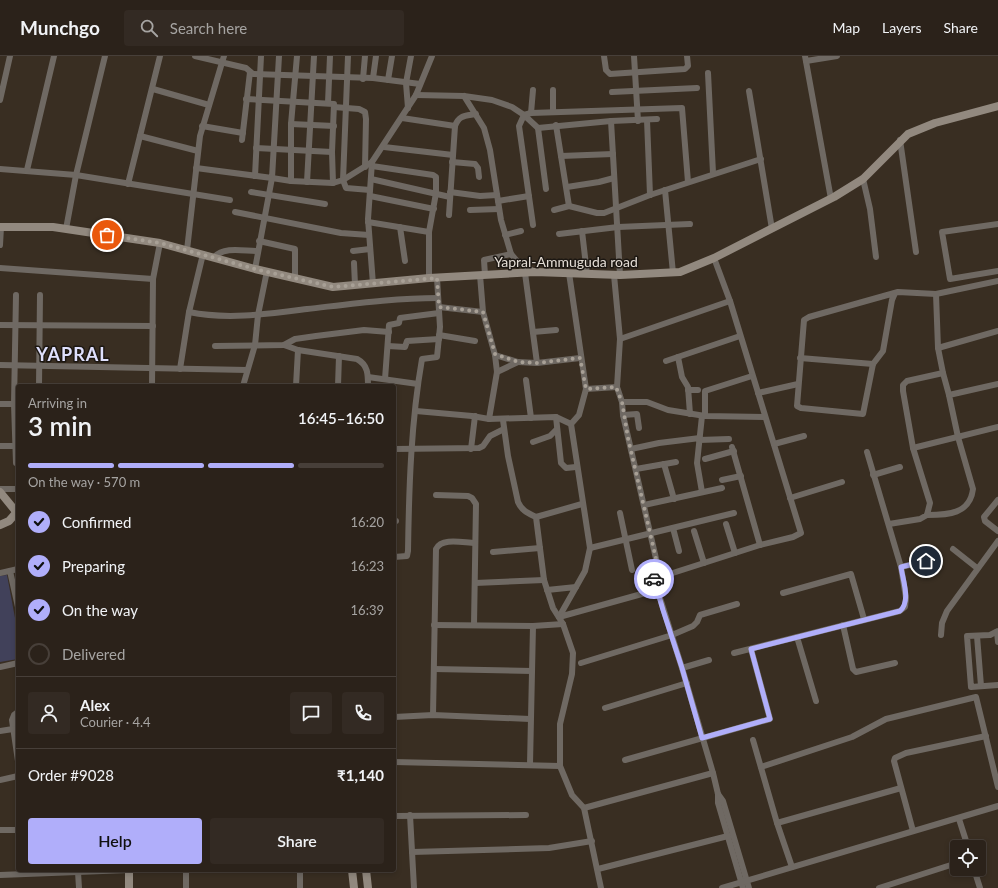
<!DOCTYPE html>
<html lang="en">
<head>
<meta charset="utf-8">
<style>
  body { margin:0; font-family:Lato,sans-serif; background:#332a23; color:#f1f3f6; height:100vh; display:flex; flex-direction:column; font-size:15px; white-space:nowrap }
  * { box-sizing:border-box; margin:0 }
  p { font-size:13px; color:#a6a4a2 }
  .icon { flex:none; width:22px; height:22px; fill:none; stroke:currentColor; stroke-width:2; stroke-linecap:round; stroke-linejoin:round }
  .map { position:relative; flex:1; overflow:hidden }
  .sheet { position:absolute; left:16px; top:328px; width:380px; height:488px; display:flex; flex-direction:column; background:#2b221a; border-radius:4px; box-shadow:0 2px 6px #0003,0 0 0 1px #473f39 }
  .sheet>* { flex:none }
  .controls { position:absolute; left:950px; top:784px; display:grid; gap:8px }
  .controls a { display:grid; place-items:center; width:36px; height:36px; border-radius:4px; background:#2b221a; box-shadow:0 2px 6px #0003,0 0 0 1px #473f39; font-size:20px }
  .pin { position:absolute; display:grid; place-items:center; width:34px; height:34px; color:#fff; margin:-17px; border:2px solid #fff; border-radius:50%; box-shadow:0 1px 4px #0007 }
  .courier { position:absolute; display:grid; place-items:center; width:40px; height:40px; margin:-20px; border:3px solid #b0aefa; border-radius:50%; background:#fff; color:#222; box-shadow:0 1px 5px #0007 }
  .headline em { font-style:normal; font-weight:600 }
  .headline div { display:flex; flex-direction:column-reverse }
  .headline { display:flex; align-items:center; justify-content:space-between; height:68px; padding:0 12px }
  h1 { font-size:26px; font-weight:600; line-height:30px }
  .bar { display:grid; grid-template-columns:repeat(4,1fr); gap:6px 4px; align-content:center; height:48px; padding:0 12px }
  .bar i { height:5px; border-radius:3px; background:#473f39 }
  .bar .active { background:#b0aefa }
  .bar p { grid-column:span 4 }
  .line { display:flex; align-items:center; gap:10px; padding:0 12px; border-top:1px solid #473f39 }
  .line div { flex:1 }
  .round { display:grid; place-items:center; flex:none; width:42px; height:42px; border-radius:4px; background:#332a23 }
  ol { padding:0 12px; list-style:none }
  li { display:flex; align-items:center; gap:12px; height:44px }
  li p { margin-inline-start:auto }
  li .icon { padding:4px; border-radius:50%; background:#b0aefa; color:#111; stroke-width:4 }
  li:last-child { color:#a6a4a2 }
  li i { width:22px; height:22px; border:2px solid #473f39; border-radius:50% }
  .action { display:flex; gap:8px; margin-top:auto; padding:8px 12px }
  .action a { flex:1; height:46px; border-radius:4px; background:#b0aefa; color:#111; font-size:16px; font-weight:600; line-height:46px; text-align:center }
  .action a+a { background:#332a23; color:#f1f3f6 }
  header { display:flex; align-items:center; gap:24px; box-sizing:border-box; height:56px; padding:0 20px; background:#2b221a; border-bottom:1px solid #473f39 }
  header strong { font-size:19px }
  nav { display:flex; gap:22px; margin-inline-start:auto; font-size:14px }
  .search { width:280px; height:36px; background:#332a23; display:flex; align-items:center; gap:10px; box-sizing:border-box; padding:0 14px; border-radius:4px; color:#a6a4a2; font-size:15px }
  .map>svg:first-child { display:block }
</style>
</head>
<body>
<header>
<strong>Munchgo</strong>
<div class="search"><svg class="icon" aria-label="search" viewBox="0 0 24 24"><circle cx="10" cy="10" r="6"/><path d="M15 15l6 6"/></svg>Search here</div>
<nav><a>Map</a><a>Layers</a><a>Share</a></nav>
</header>
<div class="map">
<svg width="998" height="832" viewBox="0 0 998 832">
  <rect width="100%" height="100%" fill="#392e22"/>
  <!-- green -->
  <polygon fill="#41415a" points="7,519 18,578 18,603 0,606 0,520"/>
  <g fill="none" stroke-linecap="round" stroke-linejoin="round">
    <!-- street -->
    <g stroke="#6f6963" stroke-width="6">
      <polyline points="195,0 246,12 253,18 373,22 420,28"/>
      <polyline points="348,0 343,124 346,132 370,134"/>
      <polyline points="604,0 606,14 610,18 685,13 688,10 687,0"/>
      <polyline points="634,0 638,65"/>
      <polyline points="805,0 831,143"/>
      <polyline points="806,5 837,0"/>
      <polyline points="708,17 713,117"/>
      <polyline points="373,22 376,0"/>
      <polyline points="363,23 365,0"/>
      <polyline points="388,24 392,0"/>
      <polyline points="153,33 209,49"/>
      <polyline points="553,34 553,55"/>
      <polyline points="749,35 772,173"/>
      <polyline points="612,36 697,32"/>
      <polyline points="416,39 464,40 492,44 512,51 524,59 538,72 546,133"/>
      <polyline points="464,40 484,72 490,94 501,164 511,198 517,205 535,216"/>
      <polyline points="246,43 334,48 332,96 333,127"/>
      <polyline points="0,44 10,0"/>
      <polyline points="328,47 330,0"/>
      <polyline points="334,51 359,53 365,56 366,63 365,111"/>
      <polyline points="408,52 406,27 411,0"/>
      <polyline points="531,57 533,34"/>
      <polyline points="402,62 455,70"/>
      <polyline points="647,64 650,139"/>
      <polyline points="611,65 620,219"/>
      <polyline points="291,68 334,70"/>
      <polyline points="556,69 569,150"/>
      <polyline points="202,70 243,77"/>
      <polyline points="538,72 611,65 657,63"/>
      <polyline points="140,80 198,95"/>
      <polyline points="242,84 250,16"/>
      <polyline points="900,84 916,196"/>
      <polyline points="384,91 453,99"/>
      <polyline points="256,92 332,96"/>
      <polyline points="561,100 613,98"/>
      <polyline points="372,106 368,163 373,228"/>
      <polyline points="452,106 475,108 478,112 479,121"/>
      <polyline points="372,110 433,119 436,121 436,137 429,176 429,222"/>
      <polyline points="196,112 272,122 279,0"/>
      <polyline points="0,113 76,119 230,144"/>
      <polyline points="27,114 54,0"/>
      <polyline points="255,120 261,0"/>
      <polyline points="371,123 450,141"/>
      <polyline points="863,123 870,153 876,201"/>
      <polyline points="291,125 291,68 297,0"/>
      <polyline points="307,126 314,0"/>
      <polyline points="128,128 160,0"/>
      <polyline points="567,131 599,126 614,122"/>
      <polyline points="665,134 673,217"/>
      <polyline points="251,136 325,148"/>
      <polyline points="450,136 480,140 497,139"/>
      <polyline points="370,140 434,153"/>
      <polyline points="498,145 529,140"/>
      <polyline points="470,154 499,153"/>
      <polyline points="554,154 569,150 597,157 604,157 650,139 761,103"/>
      <polyline points="235,156 341,177 369,179"/>
      <path d="M449,159L455,70C459,59 465,60 476,58"/>
      <polyline points="368,166 429,176"/>
      <polyline points="998,168 942,176 950,223 998,215"/>
      <polyline points="533,169 519,70 524,59 531,57 682,52 688,126"/>
      <polyline points="400,171 405,205"/>
      <polyline points="66,173 76,119 105,0"/>
      <polyline points="582,175 587,218"/>
      <polyline points="559,178 618,171 690,168"/>
      <polyline points="505,179 521,175"/>
      <polyline points="259,185 295,193 295,223"/>
      <polyline points="0,189 1,171"/>
      <polyline points="187,194 200,80 224,0"/>
      <polyline points="353,195 370,193"/>
      <path d="M214,201C225,190 243,195 258,195"/>
      <polyline points="714,202 730,245 801,477 793,481 760,489 654,523 682,612 713,717 718,738 718,747 743,832"/>
      <polyline points="354,207 355,229"/>
      <polyline points="0,212 153,223"/>
      <polyline points="255,213 272,122 291,125 333,127 343,124 372,106 416,39 432,0"/>
      <polyline points="525,217 537,307"/>
      <polyline points="569,217 586,333 579,359 571,368 590,492 585,515 576,531"/>
      <polyline points="480,219 483,256 495,299 497,316 489,363"/>
      <polyline points="485,219 484,204 511,198"/>
      <polyline points="614,219 620,283 617,331 622,346 623,359 660,520"/>
      <polyline points="895,237 892,244 883,295 873,308 863,358 801,352 797,350 804,264 809,261 898,236 936,238 998,225"/>
      <polyline points="439,251 483,256"/>
      <path d="M189,256C227,264 268,258 307,253C351,248 394,242 438,242"/>
      <polyline points="0,269 153,270"/>
      <polyline points="533,276 556,274"/>
      <polyline points="439,279 475,285"/>
      <polyline points="620,283 730,245"/>
      <path d="M284,289L298,294L357,303C368,309 368,318 368,330"/>
      <polyline points="215,290 284,289 295,283 316,280 364,274 389,276"/>
      <polyline points="388,290 405,291 407,285 439,283"/>
      <polyline points="938,292 998,275"/>
      <polyline points="495,299 518,306 537,307 580,302"/>
      <polyline points="678,301 682,321 688,331 690,358"/>
      <polyline points="800,302 873,308"/>
      <polyline points="666,305 740,280"/>
      <polyline points="0,309 247,314"/>
      <polyline points="180,313 189,256 203,198"/>
      <polyline points="497,316 518,306"/>
      <polyline points="943,317 949,339"/>
      <polyline points="368,321 418,328"/>
      <polyline points="385,323 389,269 399,267 400,262 439,257"/>
      <polyline points="526,324 531,362"/>
      <polyline points="39,330 40,239"/>
      <polyline points="152,330 153,223 160,187"/>
      <polyline points="243,330 255,289 258,259 267,215"/>
      <polyline points="296,330 298,294"/>
      <polyline points="338,330 339,300"/>
      <polyline points="586,333 617,331"/>
      <polyline points="688,334 698,334"/>
      <polyline points="758,337 798,328"/>
      <polyline points="622,346 647,346 668,354 705,360 765,361"/>
      <polyline points="0,348 16,348"/>
      <polyline points="416,355 472,360 489,363 556,361 571,368"/>
      <polyline points="623,359 637,358 639,372"/>
      <polyline points="702,360 697,407 702,436"/>
      <polyline points="705,360 705,335 752,320"/>
      <polyline points="556,361 561,407 566,412 576,411"/>
      <path d="M503,364L508,400L518,446C522,455 528,457 536,461L544,524L553,552L563,568L573,597L572,618L560,668V710L572,739L584,752L601,832"/>
      <polyline points="699,384 729,383"/>
      <polyline points="533,386 550,380 557,373"/>
      <polyline points="774,388 804,380"/>
      <polyline points="0,390 18,390"/>
      <polyline points="732,391 760,489"/>
      <polyline points="913,392 998,371"/>
      <polyline points="394,393 479,392 483,390 490,380 504,373"/>
      <polyline points="471,393 475,360"/>
      <polyline points="631,393 659,387 700,382"/>
      <polyline points="705,403 734,395"/>
      <polyline points="16,407 14,348 16,239"/>
      <polyline points="664,408 674,443"/>
      <polyline points="636,413 676,406"/>
      <polyline points="873,419 900,411"/>
      <polyline points="722,424 741,420"/>
      <polyline points="0,433 18,433"/>
      <polyline points="436,439 468,440 472,442 476,448 474,569"/>
      <polyline points="790,442 842,426"/>
      <polyline points="998,444 984,461 985,465 998,475"/>
      <polyline points="644,449 722,432"/>
      <polyline points="620,457 632,514"/>
      <path d="M927,459C948,459 970,458 973,433L958,381L949,339L998,328"/>
      <polyline points="536,461 582,448"/>
      <polyline points="394,465 396,465"/>
      <polyline points="726,468 735,497"/>
      <polyline points="889,468 920,463 927,459 930,447 913,392 903,335 903,329 907,325 943,317 938,292 936,238"/>
      <polyline points="673,472 679,495"/>
      <polyline points="694,475 704,507"/>
      <polyline points="590,492 734,457"/>
      <polyline points="953,493 977,512"/>
      <polyline points="493,496 540,492"/>
      <path d="M394,501L407,500L408,495C409,431 411,366 422,303L437,301L440,271L437,222"/>
      <polyline points="901,511 926,505"/>
      <polyline points="10,515 18,551"/>
      <polyline points="0,517 18,513"/>
      <polyline points="475,527 544,524"/>
      <polyline points="547,534 576,531 559,561"/>
      <polyline points="783,537 851,518 864,563"/>
      <polyline points="559,561 656,534"/>
      <polyline points="434,569 533,570 563,568"/>
      <polyline points="843,569 853,613 856,616 895,607"/>
      <polyline points="998,575 990,579 967,580 971,631 998,629"/>
      <polyline points="997,576 998,586"/>
      <polyline points="941,579 942,567 947,555 998,485"/>
      <polyline points="977,580 981,630"/>
      <polyline points="797,581 816,645"/>
      <polyline points="734,597 900,555 905,551 906,542 901,511 867,396"/>
      <polyline points="581,607 672,579 693,570 697,566 700,559 737,548"/>
      <polyline points="0,611 18,607"/>
      <polyline points="682,612 709,604"/>
      <polyline points="434,613 532,615"/>
      <polyline points="605,652 687,627"/>
      <polyline points="18,656 14,659 12,664 18,705"/>
      <path d="M433,659L436,493C442,481 464,487 475,487"/>
      <polyline points="394,661 433,659 530,663"/>
      <polyline points="0,675 13,673"/>
      <polyline points="753,684 777,767 792,811"/>
      <polyline points="625,704 770,663 751,593"/>
      <polyline points="394,706 560,710"/>
      <polyline points="530,708 533,570"/>
      <polyline points="761,711 852,681 886,663 976,641 998,731"/>
      <polyline points="0,724 18,720"/>
      <polyline points="718,738 723,745 749,832"/>
      <polyline points="584,752 713,717"/>
      <polyline points="410,759 414,832"/>
      <polyline points="394,760 526,759"/>
      <polyline points="959,763 968,791"/>
      <polyline points="777,767 901,732"/>
      <polyline points="0,774 18,774"/>
      <polyline points="913,775 894,705 895,702 906,697 986,680"/>
      <polyline points="412,796 549,792 592,785"/>
      <polyline points="598,813 728,780"/>
      <polyline points="974,813 980,832"/>
      <polyline points="186,814 186,832"/>
      <polyline points="300,814 300,832"/>
      <polyline points="78,816 79,832"/>
      <polyline points="0,819 129,814"/>
      <polyline points="722,832 998,750"/>
      <polyline points="879,832 957,807"/>
    </g>
    <!-- secondary -->
    <g stroke="#92897f" stroke-width="8">
      <polyline points="0,171 53,171 160,187 255,213 333,231 429,222 535,216 620,219 680,216 714,202 834,141 863,123 908,78 935,67 998,50"/>
      <polyline points="0,436 18,458"/>
      <polyline points="0,469 9,465 16,457"/>
      <polyline points="352,814 354,832"/>
      <polyline points="366,814 368,832"/>
      <polyline points="129,832 129,814"/>
    </g>
  </g>
  <g fill="none" stroke-linecap="round" stroke-linejoin="round">
    <!-- done -->
    <polyline stroke="#a8a096" stroke-width="4" stroke-dasharray="0 7.2" points="107,179 160,187 255,213 333,231 437,222 439,251 483,256 495,298 518,306 537,307 580,302 586,333 616,331 622,346 628,382 660,520 654,523"/>
    <!-- route -->
    <path stroke="#b0aefa" stroke-width="5" d="M654,523L663,554L682,612L702,682L770,663L751,593L900,555C911,545 903,525 901,511L926,505"/>
  </g>
  <g text-anchor="middle" dominant-baseline="central" stroke-width="3" stroke-linejoin="round" paint-order="stroke">
    <!-- street labels -->
    <g font-size="14" fill="#e4ddd5" stroke="#1c1712">
      <text x="566" y="205">Yapral-Ammuguda road</text>
    </g>
    <!-- district labels -->
    <g font-size="18" font-weight="bold" letter-spacing="1" fill="#dfe0fd" stroke="#1c1712">
      <text x="73" y="298">YAPRAL</text>
    </g>
  </g>
</svg>
<div class="controls">
<a><svg class="icon" aria-label="locate" viewBox="0 0 24 24"><circle cx="12" cy="12" r="6"/><path d="M12 2v4M12 18v4M2 12h4M18 12h4"/></svg></a>
</div>
<div class="pin" style="left:107px;top:179px;background:#ea580c"><svg class="icon" aria-label="bag" viewBox="0 0 24 24"><path d="M5 8h14l-1 12H6zM9 8a3 3 0 0 1 6 0"/></svg></div>
<div class="pin" style="left:926px;top:505px;background:#1f2937"><svg class="icon" aria-label="home" viewBox="0 0 24 24"><path d="M3 11l9-7 9 7M6 9v11h12V9"/></svg></div>
<div class="courier" style="left:654px;top:523px"><svg class="icon" aria-label="car" viewBox="0 0 24 24"><path d="M5 17H2v-5l4-1 3-4h7l3 4 3 1v5h-3M9 17h6M6 11h13"/><circle cx="7" cy="17" r="2"/><circle cx="17" cy="17" r="2"/></svg></div>
<section class="sheet">
<div class="headline"><div><h1>3 min</h1><p>Arriving in</p></div><em>16:45–16:50</em></div>
<div class="bar"><i class="active"></i><i class="active"></i><i class="active"></i><i></i><p>On the way · 570 m</p></div>
<ol>
<li><svg class="icon" aria-label="check" viewBox="0 0 24 24"><path d="M5 12l5 5 9-10"/></svg>Confirmed<p>16:20</p></li>
<li><svg class="icon" aria-label="check" viewBox="0 0 24 24"><path d="M5 12l5 5 9-10"/></svg>Preparing<p>16:23</p></li>
<li><svg class="icon" aria-label="check" viewBox="0 0 24 24"><path d="M5 12l5 5 9-10"/></svg>On the way<p>16:39</p></li>
<li><i></i>Delivered</li>
</ol>
<div class="line" style="height:72px"><a class="round"><svg class="icon" aria-label="person" viewBox="0 0 24 24"><circle cx="12" cy="8" r="4"/><path d="M4 21q1-7 8-7t8 7"/></svg></a><div><b>Alex</b><p>Courier · 4.4</p></div><a class="round"><svg class="icon" aria-label="chat" viewBox="0 0 24 24"><path d="M4 5h16v11H9l-5 4z"/></svg></a><a class="round"><svg class="icon" aria-label="phone" viewBox="0 0 24 24"><path d="M5 4h4l2 5-3 2q2 4 5 5l2-3 5 2v4C11 20 4 13 5 4z"/></svg></a></div>
<div class="line" style="height:52px"><div>Order #9028</div><b>₹1,140</b></div>
<div class="action"><a>Help</a><a>Share</a></div>
</section>
</div>
</body>
</html>
